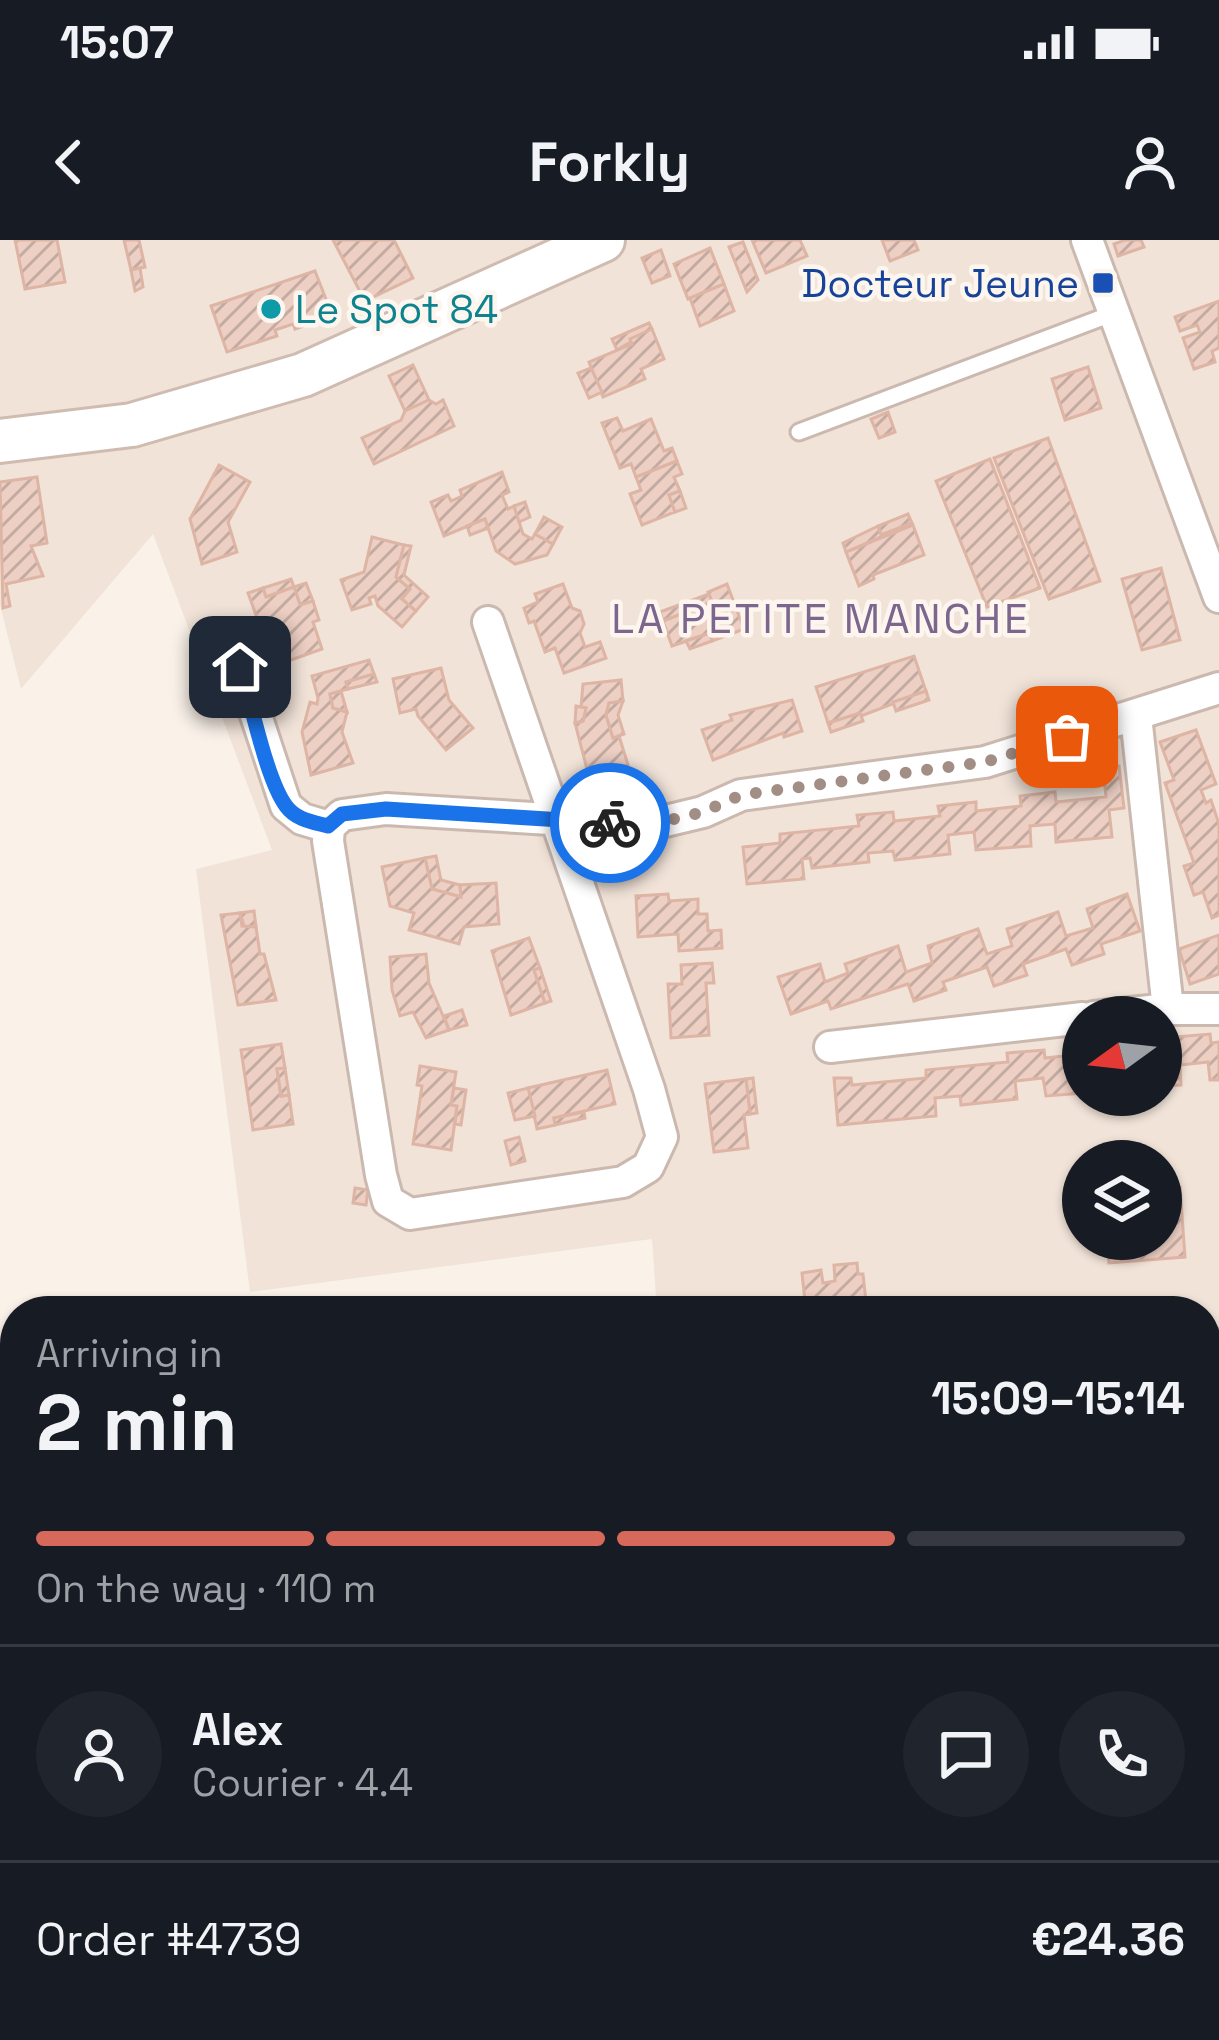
<!DOCTYPE html>
<html lang="en">
<head>
<meta charset="utf-8">
<style>
  body { margin:0; font-family:"Space Grotesk",sans-serif; background:#20242c; color:#f1f3f6; height:100vh; display:flex; flex-direction:column; font-size:45px; white-space:nowrap }
  * { box-sizing:border-box; margin:0 }
  p { font-size:39px; color:#9ea1a6 }
  .icon { flex:none; width:66px; height:66px; fill:none; stroke:currentColor; stroke-width:2; stroke-linecap:round; stroke-linejoin:round }
  .map { position:relative; flex:1; overflow:hidden }
  .panel { position:absolute; left:0px; top:1056px; width:1221px; height:744px; display:flex; flex-direction:column; background:#171b24; border-radius:48px 48px 0 0; box-shadow:0 3px 9px #0004 }
  .panel>* { flex:none }
  .needle { width:78px; rotate:255deg }
  .tools { position:absolute; left:1062px; top:756px; display:grid; gap:24px }
  .tools a { display:grid; place-items:center; width:120px; height:120px; border-radius:50%; background:#171b24; box-shadow:0 3px 9px #0004; font-size:60px }
  .pin { position:absolute; display:grid; place-items:center; width:102px; height:102px; color:#fff; margin:-51px; border-radius:24px; box-shadow:0 6px 18px #0006 }
  .courier { position:absolute; display:grid; place-items:center; width:120px; height:120px; margin:-60px; border:9px solid #1a73e8; border-radius:50%; background:#fff; color:#222; box-shadow:0 3px 15px #0007 }
  .head em { font-style:normal; font-weight:600 }
  .head div { display:flex; flex-direction:column-reverse }
  .head { display:flex; align-items:center; justify-content:space-between; height:204px; padding:0 36px }
  h1 { font-size:78px; font-weight:600; line-height:90px }
  .bar { display:grid; grid-template-columns:repeat(4,1fr); gap:18px 12px; align-content:center; height:144px; padding:0 36px }
  .bar i { height:15px; border-radius:9px; background:#363941 }
  .bar .selected { background:#d7695b }
  .bar p { grid-column:span 4 }
  .line { display:flex; align-items:center; gap:30px; padding:0 36px; border-top:3px solid #363941 }
  .line div { flex:1 }
  .round { display:grid; place-items:center; flex:none; width:126px; height:126px; border-radius:63px; background:#20242c }
  .status { display:flex; justify-content:space-between; align-items:center; height:84px; padding:0 60px; background:#171b24; direction:ltr }
  .status svg { height:33px; fill:currentColor }
  header { display:flex; justify-content:space-between; align-items:center; height:156px; padding:0 36px; background:#171b24; font-size:54px; font-weight:600 }
  .map>svg:first-child { display:block }
</style>
</head>
<body>
<div class="status"><b>15:07</b><svg viewBox="0 0 49 12"><path d="M0 12V9h3v3zM5 12V6h3v6zM10 12V3h3v9zM15 12V0h3v12zM26 1h20v11H26zM47 4h2v5h-2z"/></svg></div>
<header><svg class="icon" aria-label="back" viewBox="0 0 24 24"><path d="M15 5l-7 7 7 7"/></svg>Forkly<svg class="icon" aria-label="person" viewBox="0 0 24 24"><circle cx="12" cy="8" r="4"/><path d="M4 21q1-7 8-7t8 7"/></svg></header>
<div class="map">
<svg width="1219" height="1800" viewBox="0 0 1219 1800">
  <defs>
    <pattern id="building-hatch" width="6" height="6" patternUnits="userSpaceOnUse" patternTransform="scale(3)"><rect width="6" height="6" fill="#edcfc3"/><path d="M-1 1l2-2M0 6l6-6M5 7l2-2" fill="none" stroke="#c4aba1"/></pattern>
  </defs>
  <rect width="100%" height="100%" fill="#faf2e9"/>
  <!-- residential -->
  <path fill="#f1e3d8" fill-rule="evenodd" d="M0,0H1219V1272L1206,1273V1071H657L652,999L250,1052L196,629L272,610L153,294L21,449L0,365ZM1083,777H1161V855H1083ZM1083,921H1161V999H1083Z"/>
  <g fill="none" stroke-linecap="round" stroke-linejoin="round">
    <!-- stream -->
    <g stroke="#a6d1d3" stroke-width="9">
      <polyline points="1206,1462 1219,1458"/>
      <polyline points="285,1785 288,1800"/>
    </g>
  </g>
  <!-- building -->
  <g fill="url(#building-hatch)" stroke="#deb5a5" stroke-width="3">
    <polygon points="15,0 57,0 65,42 25,49"/>
    <polygon points="124,0 139,0 145,27 131,30"/>
    <polygon points="333,0 394,0 413,38 365,61"/>
    <polygon points="752,0 800,0 807,16 766,33"/>
    <polygon points="882,0 914,0 918,10 890,21"/>
    <polygon points="1125,0 1141,0 1144,7 1118,16 1114,4"/>
    <polygon points="743,2 758,40 747,52 729,7"/>
    <polygon points="710,8 724,44 688,59 674,24"/>
    <polygon points="661,10 670,36 652,43 642,18"/>
    <polygon points="140,28 143,47 135,51 131,30"/>
    <polygon points="315,31 331,72 329,77 295,89 293,84 275,90 277,96 227,112 211,66"/>
    <polygon points="724,44 734,71 700,86 690,58"/>
    <polygon points="1219,61 1219,108 1212,111 1215,122 1194,129 1183,98 1200,92 1197,85 1180,91 1175,77"/>
    <polygon points="649,83 652,89 617,110 612,99"/>
    <polygon points="652,89 664,119 641,129 645,139 603,157 589,122 632,104 630,99"/>
    <polygon points="413,125 429,160 405,171 389,136"/>
    <polygon points="1088,127 1101,168 1065,180 1052,139"/>
    <polygon points="591,128 602,152 589,158 578,133"/>
    <polygon points="429,160 436,164 443,160 454,186 374,224 362,198 401,180 405,171"/>
    <polygon points="888,172 895,192 879,198 871,179"/>
    <polygon points="617,178 623,191 651,179 664,211 672,208 677,221 636,237 631,224 620,228 602,183"/>
    <polygon points="1048,198 1100,341 1049,359 994,218"/>
    <polygon points="990,219 1040,348 987,367 936,241"/>
    <polygon points="677,221 682,234 674,237 680,251 669,255 675,272 642,285 630,254 641,250 636,237"/>
    <polygon points="219,225 250,242 228,282 237,312 202,324 190,279"/>
    <polygon points="502,232 509,252 502,255 508,269 514,266 523,294 532,299 535,294 553,304 547,315 515,324 496,311 485,279 444,296 431,262 448,255 451,261 462,256 460,250"/>
    <polygon points="37,237 47,303 31,306 43,336 6,344 10,366 3,368 0,242"/>
    <polygon points="680,251 686,268 675,272 669,255"/>
    <polygon points="525,262 530,277 519,282 514,266"/>
    <polygon points="908,274 912,283 881,295 878,286"/>
    <polygon points="544,277 562,287 553,304 535,294"/>
    <polygon points="485,279 488,288 470,295 467,286"/>
    <polygon points="912,283 846,312 843,303 878,286 881,295"/>
    <polygon points="913,285 924,315 873,335 874,339 859,346 846,312"/>
    <polygon points="372,297 404,305 396,337 410,349 402,359 416,371 402,387 378,366 375,356 369,358 371,364 352,370 341,340 364,332"/>
    <polygon points="404,305 411,306 404,335 428,357 416,371 402,359 410,349 396,337"/>
    <polygon points="1161,328 1180,400 1142,410 1122,339"/>
    <polygon points="291,339 294,347 266,357 263,348"/>
    <polygon points="306,343 313,361 300,365 294,347"/>
    <polygon points="563,344 572,368 580,371 584,384 580,393 585,407 600,402 606,418 564,433 555,408 545,412 534,381 529,383 524,368 538,362 535,354"/>
    <polygon points="727,344 744,389 712,401 710,393 672,406 663,381 712,362 708,352"/>
    <polygon points="294,347 300,365 313,361 319,380 313,382 322,409 288,421 275,381 260,386 248,353 263,348 266,357"/>
    <polygon points="709,354 712,362 663,381 660,372"/>
    <polygon points="710,393 712,401 690,409 686,401"/>
    <polygon points="914,416 926,451 861,476 860,473 828,483 816,447"/>
    <polygon points="369,420 374,434 346,442 348,449 330,454 333,468 347,472 342,492 353,523 311,535 302,492 310,462 317,464 318,458 312,436"/>
    <polygon points="441,428 449,460 473,488 446,510 418,476 416,469 400,473 393,439"/>
    <polygon points="374,434 377,442 348,449 346,442"/>
    <polygon points="621,440 623,461 609,463 606,475 613,498 619,496 628,525 589,537 575,483 583,481 586,468 581,467 583,444"/>
    <polygon points="341,451 347,472 333,468 330,454"/>
    <polygon points="926,451 929,460 896,471 893,462"/>
    <polygon points="792,460 802,491 784,497 783,493 713,520 702,490 732,480 730,475"/>
    <polygon points="623,461 618,475 624,494 613,498 606,475 609,463"/>
    <polygon points="576,466 586,468 583,481 575,483"/>
    <polygon points="860,473 863,481 831,492 828,483"/>
    <polygon points="1196,490 1216,544 1201,550 1206,563 1211,560 1219,584 1219,675 1212,678 1203,652 1194,655 1184,626 1194,623 1165,543 1174,540 1160,502"/>
    <polygon points="1119,526 1124,568 1109,570 1112,597 1056,602 1055,584 1030,586 1031,606 976,610 974,592 948,595 950,614 895,620 893,611 868,613 869,622 812,628 810,618 802,619 804,639 747,644 743,607 780,603 780,594 859,586 857,575 893,572 894,581 940,576 938,566 976,562 976,571 1021,566 1020,556 1055,552 1056,562 1106,557 1103,527"/>
    <polygon points="436,616 441,640 460,645 461,657 432,649 425,618"/>
    <polygon points="425,618 432,649 461,657 460,645 496,643 499,684 464,687 459,704 409,690 414,673 390,666 382,627"/>
    <polygon points="668,654 669,661 698,659 698,674 707,674 708,691 721,690 722,708 679,711 678,694 638,697 636,656"/>
    <polygon points="1127,654 1140,691 1101,704 1104,714 1072,725 1066,709 1023,724 1027,735 994,746 987,727 943,742 946,750 914,761 908,744 831,769 828,761 791,774 778,737 820,724 825,742 848,733 845,724 898,706 906,732 932,723 928,706 978,689 987,714 1012,706 1007,689 1058,672 1066,696 1093,688 1087,669"/>
    <polygon points="254,671 256,687 245,689 240,673"/>
    <polygon points="240,673 242,686 256,687 260,714 264,714 276,760 238,765 221,675"/>
    <polygon points="1219,695 1219,734 1190,744 1179,709"/>
    <polygon points="529,698 540,728 534,730 545,763 511,775 492,711"/>
    <polygon points="426,714 429,743 449,790 426,798 413,772 400,776 392,750 390,717"/>
    <polygon points="712,723 714,743 706,743 709,795 671,798 668,744 682,744 681,725"/>
    <polygon points="540,728 551,761 545,763 534,730"/>
    <polygon points="462,770 467,785 449,790 444,776"/>
    <polygon points="1210,794 1211,803 1219,802 1219,840 1210,840 1208,822 1180,825 1181,845 1161,846 1161,808 1175,807 1174,797"/>
    <polygon points="281,804 285,828 277,829 281,856 289,855 293,884 253,890 241,810"/>
    <polygon points="1044,810 1045,818 1083,814 1083,853 1046,856 1043,838 1015,841 1017,859 961,865 960,856 935,858 936,876 838,885 834,838 851,838 852,845 926,838 926,830 1008,822 1007,813"/>
    <polygon points="420,826 456,832 451,865 457,866 451,910 413,904 422,846 417,845"/>
    <polygon points="285,828 289,855 281,856 277,829"/>
    <polygon points="607,830 615,864 554,878 555,885 537,889 528,848"/>
    <polygon points="753,838 757,873 750,874 746,839"/>
    <polygon points="746,839 750,874 744,875 748,908 714,912 705,844"/>
    <polygon points="454,848 466,850 461,885 455,884 457,866 451,865"/>
    <polygon points="528,848 535,876 515,880 508,853"/>
    <polygon points="584,872 585,878 555,885 554,878"/>
    <polygon points="519,897 525,921 511,925 505,901"/>
    <polygon points="1180,947 1185,1017 1109,1023 1107,999 1161,999 1161,948"/>
    <polygon points="355,948 368,950 366,965 353,963"/>
    <polygon points="857,1023 858,1034 863,1034 867,1071 806,1071 802,1033 821,1030 823,1043 835,1041 834,1025"/>
  </g>
  <g fill="none" stroke-linecap="round" stroke-linejoin="round">
    <defs>
      <polyline id="service" points="799,192 1114,73"/>
      <g id="minor">
        <polyline points="1087,0 1219,357"/>
        <polyline points="488,382 649,849 662,897 648,927 623,942 410,974 388,961 381,935 328,601 329,587 342,575 386,569 649,585 703,572 741,555 985,522 1219,448"/>
        <polyline points="240,427 286,566 302,579 329,587"/>
        <polyline points="1168,769 1219,769"/>
        <polyline points="1094,777 1168,769 1136,476"/>
        <polyline points="830,807 1083,778"/>
        <polyline points="1206,1106 1219,1105"/>
      </g>
      <polyline id="secondary" points="0,201 132,185 303,135 603,0"/>
    </defs>
    <!-- service casing -->
    <use href="#service" stroke="#cbb9b0" stroke-width="21"/>
    <!-- minor casing -->
    <use href="#minor" stroke="#cbb9b0" stroke-width="36"/>
    <!-- secondary casing -->
    <use href="#secondary" stroke="#d0bbb1" stroke-width="48"/>
    <!-- service -->
    <use href="#service" stroke="#fff" stroke-width="15"/>
    <!-- minor -->
    <use href="#minor" stroke="#fff" stroke-width="30"/>
    <!-- secondary -->
    <use href="#secondary" stroke="#fff" stroke-width="42"/>
  </g>
  <g fill="none" stroke-linecap="round" stroke-linejoin="round">
    <!-- done -->
    <polyline stroke="#a28e85" stroke-width="12" stroke-dasharray="0 21.6" points="610,583 649,585 703,572 741,555 985,522 1067,497"/>
    <!-- route -->
    <path stroke="#1a73e8" stroke-width="15" d="M240,427C251,461 266,539 286,566C296,580 313,582 328,586L342,574L386,569L610,583"/>
  </g>
  <!-- markers -->
  <rect fill="#1a4fb4" stroke="#fdf6ef" stroke-width="4.5" x="1091" y="31" width="24" height="24" rx="6"/>
  <circle fill="#0f9aa8" stroke="#fdf6ef" stroke-width="4.5" cx="271" cy="69" r="12"/>
  <g text-anchor="middle" dominant-baseline="central" stroke-width="9" stroke-linejoin="round" paint-order="stroke">
    <!-- transit labels -->
    <g font-size="39" fill="#164399" stroke="#fdf6ef" text-anchor="end">
      <text x="1079" y="43">Docteur Jeune</text>
    </g>
    <!-- culture labels -->
    <g font-size="39" fill="#0d838f" stroke="#fdf6ef" text-anchor="start">
      <text x="295" y="69">Le Spot 84</text>
    </g>
    <!-- neighbourhood labels -->
    <g font-size="42" letter-spacing="3" fill="#7c668e" stroke="#fdf6ef">
      <text x="821" y="378">LA PETITE MANCHE</text>
    </g>
  </g>
</svg>
<div class="tools">
<a><svg class="needle" viewBox="-14 -14 28 28"><path d="M0-13l5 13h-10z" fill="#e53935"/><path d="M0 13l5-13h-10z" fill="#9ea1a6"/></svg></a>
<a><svg class="icon" aria-label="layers" viewBox="0 0 24 24"><path d="M12 4l9 5-9 5-9-5zM3 14l9 5 9-5"/></svg></a>
</div>
<div class="pin" style="left:1067px;top:497px;background:#ea580c"><svg class="icon" aria-label="bag" viewBox="0 0 24 24"><path d="M5 8h14l-1 12H6zM9 8a3 3 0 0 1 6 0"/></svg></div>
<div class="pin" style="left:240px;top:427px;background:#1f2937"><svg class="icon" aria-label="home" viewBox="0 0 24 24"><path d="M3 11l9-7 9 7M6 9v11h12V9"/></svg></div>
<div class="courier" style="left:610px;top:583px"><svg class="icon" aria-label="bike" viewBox="0 0 24 24"><circle cx="6" cy="16" r="4"/><circle cx="18" cy="16" r="4"/><path d="M6 16l4-8h5l3 8M10 8l3 8H6M13 5h3"/></svg></div>
<section class="panel">
<div class="head"><div><h1>2 min</h1><p>Arriving in</p></div><em>15:09–15:14</em></div>
<div class="bar"><i class="selected"></i><i class="selected"></i><i class="selected"></i><i></i><p>On the way · 110 m</p></div>
<div class="line" style="height:216px"><a class="round"><svg class="icon" aria-label="person" viewBox="0 0 24 24"><circle cx="12" cy="8" r="4"/><path d="M4 21q1-7 8-7t8 7"/></svg></a><div><b>Alex</b><p>Courier · 4.4</p></div><a class="round"><svg class="icon" aria-label="chat" viewBox="0 0 24 24"><path d="M4 5h16v11H9l-5 4z"/></svg></a><a class="round"><svg class="icon" aria-label="phone" viewBox="0 0 24 24"><path d="M5 4h4l2 5-3 2q2 4 5 5l2-3 5 2v4C11 20 4 13 5 4z"/></svg></a></div>
<div class="line" style="height:156px"><div>Order #4739</div><b>€24.36</b></div>
</section>
</div>
</body>
</html>
